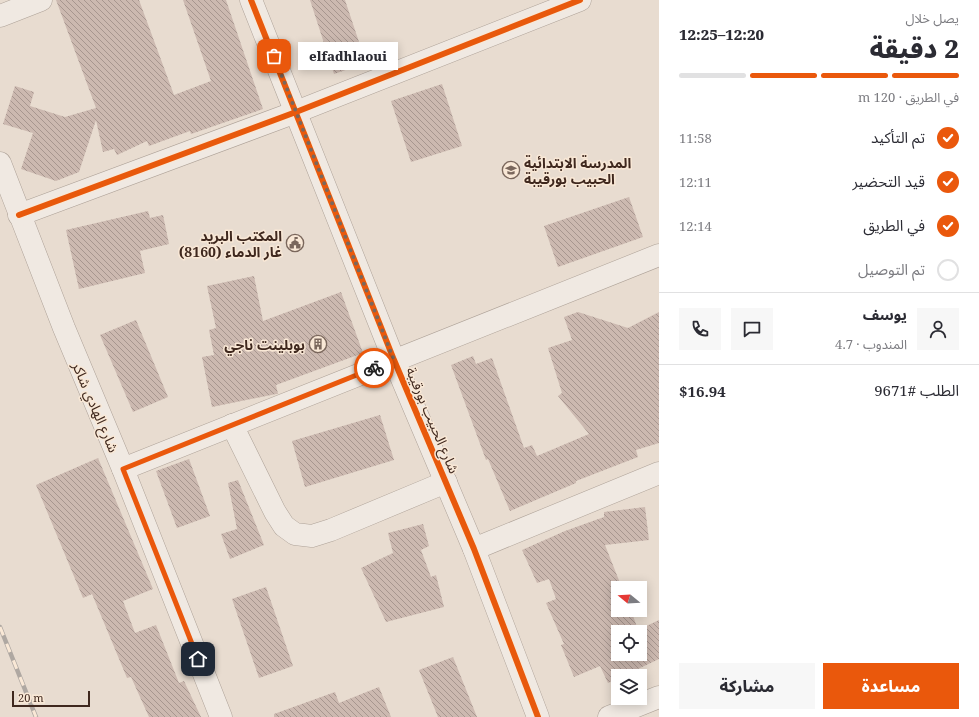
<!DOCTYPE html>
<html lang="ar">
<head>
<meta charset="utf-8">
<style>
  body { margin:0; font-family:"Noto Serif","Noto Sans Arabic",serif; background:#f7f7f7; color:#2b2b33; direction:rtl; height:100vh; display:flex; flex-direction:column; font-size:15px; white-space:nowrap }
  * { box-sizing:border-box; margin:0 }
  p { font-size:13px; color:#7c7c81 }
  .icon { flex:none; width:22px; height:22px; fill:none; stroke:currentColor; stroke-width:2; stroke-linecap:round; stroke-linejoin:round }
  .map { position:relative; flex:1; overflow:hidden; direction:ltr }
  .panel { display:flex; flex-direction:column; background:#fff; width:320px }
  .panel>* { flex:none }
  .needle { width:26px; rotate:288deg }
  .controls { position:absolute; left:611px; top:581px; display:grid; gap:8px }
  .controls a { display:grid; place-items:center; width:36px; height:36px; border-radius:0px; background:#fff; box-shadow:0 2px 10px #0003; font-size:20px }
  .scale { position:absolute; left:12px; bottom:10px; width:78px; box-sizing:border-box; padding-left:4px; border:2px solid #3f281e; border-top:0; font-size:11px; line-height:14px; white-space:nowrap; color:#3f281e; -webkit-text-stroke:3px #f9e8d6; paint-order:stroke }
  .pin { position:absolute; display:grid; place-items:center; width:34px; height:34px; color:#fff; margin:-17px; border-radius:8px; box-shadow:0 2px 6px #0006 }
  .courier { position:absolute; display:grid; place-items:center; width:40px; height:40px; margin:-20px; border:3px solid #ea580c; border-radius:50%; background:#fff; color:#222; box-shadow:0 1px 5px #0007 }
  .bubble { position:absolute; height:28px; border-radius:0px; background:#fff; box-shadow:0 2px 10px #0003; font-size:13px; font-weight:800; line-height:28px; text-align:center; direction:rtl }
  .overview em { font-style:normal; font-weight:800 }
  .overview div { display:flex; flex-direction:column-reverse }
  .overview { display:flex; align-items:center; justify-content:space-between; height:68px; padding:0 20px }
  h1 { font-size:26px; font-weight:800; line-height:30px }
  .bar { display:grid; grid-template-columns:repeat(4,1fr); gap:6px 4px; align-content:center; height:48px; padding:0 20px }
  .bar i { height:5px; border-radius:3px; background:#e1e1e2 }
  .bar .selected { background:#ea580c }
  .bar p { grid-column:span 4 }
  .line { display:flex; align-items:center; gap:10px; padding:0 20px; border-top:1px solid #e1e1e2 }
  .line div { flex:1 }
  .round { display:grid; place-items:center; flex:none; width:42px; height:42px; border-radius:0px; background:#f7f7f7 }
  ol { padding:0 20px; list-style:none }
  li { display:flex; align-items:center; gap:12px; height:44px }
  li p { margin-inline-start:auto }
  li .icon { padding:4px; border-radius:50%; background:#ea580c; color:#fff; stroke-width:4 }
  li:last-child { color:#7c7c81 }
  li i { width:22px; height:22px; border:2px solid #e1e1e2; border-radius:50% }
  .button { display:flex; gap:8px; margin-top:auto; padding:8px 20px }
  .button a { flex:1; height:46px; border-radius:0px; background:#ea580c; color:#fff; font-size:16px; font-weight:800; line-height:46px; text-align:center }
  .button a+a { background:#f7f7f7; color:#2b2b33 }
  main { display:flex; flex:1; min-height:0 }
  .map>svg:first-child { display:block }
</style>
</head>
<body>
<main>
<section class="panel">
<div class="overview"><div><h1>2 دقيقة</h1><p>يصل خلال</p></div><em>12:20–12:25</em></div>
<div class="bar"><i class="selected"></i><i class="selected"></i><i class="selected"></i><i></i><p>في الطريق · 120 m</p></div>
<ol>
<li><svg class="icon" aria-label="check" viewBox="0 0 24 24"><path d="M5 12l5 5 9-10"/></svg>تم التأكيد<p>11:58</p></li>
<li><svg class="icon" aria-label="check" viewBox="0 0 24 24"><path d="M5 12l5 5 9-10"/></svg>قيد التحضير<p>12:11</p></li>
<li><svg class="icon" aria-label="check" viewBox="0 0 24 24"><path d="M5 12l5 5 9-10"/></svg>في الطريق<p>12:14</p></li>
<li><i></i>تم التوصيل</li>
</ol>
<div class="line" style="height:72px"><a class="round"><svg class="icon" aria-label="person" viewBox="0 0 24 24"><circle cx="12" cy="8" r="4"/><path d="M4 21q1-7 8-7t8 7"/></svg></a><div><b>يوسف</b><p>المندوب · 4.7</p></div><a class="round"><svg class="icon" aria-label="chat" viewBox="0 0 24 24"><path d="M4 5h16v11H9l-5 4z"/></svg></a><a class="round"><svg class="icon" aria-label="phone" viewBox="0 0 24 24"><path d="M5 4h4l2 5-3 2q2 4 5 5l2-3 5 2v4C11 20 4 13 5 4z"/></svg></a></div>
<div class="line" style="height:52px"><div>الطلب #9671</div><b>$16.94</b></div>
<div class="button"><a>مساعدة</a><a>مشاركة</a></div>
</section>
<div class="map">
<svg width="659" height="717" viewBox="0 0 659 717">
  <defs>
    <pattern id="building-back-hatch" width="6" height="6" patternUnits="userSpaceOnUse"><rect width="6" height="6" fill="#ccb9b0"/><path d="M-1 5l2 2M0 0l6 6M5-1l2 2" fill="none" stroke="#a7968f"/></pattern>
  </defs>
  <rect width="100%" height="100%" fill="#e8dcd0"/>
  <!-- building -->
  <g fill="url(#building-back-hatch)" fill-rule="evenodd">
    <polygon points="56,0 139,0 174,95 211,81 183,0 226,0 263,109 191,134 190,131 149,146 147,141 117,155 114,149 103,152 96,120 79,172 56,181 21,169 33,133 3,124 15,86 34,92 30,106 65,117 96,108"/>
    <polygon points="310,0 345,0 366,63 334,74"/>
    <polygon points="442,84 462,146 411,162 391,101"/>
    <polygon points="629,197 643,237 558,267 544,226"/>
    <polygon points="148,211 150,218 163,215 169,244 140,251 145,273 79,289 66,230"/>
    <polygon points="254,276 263,321 341,292 363,353 276,385 278,394 276,394 212,407 202,357 214,355 209,330 216,328 207,286"/>
    <polygon points="578,312 628,328 659,312 659,443 636,450 638,457 576,481 576,483 510,511 488,459 486,460 451,365 473,356 476,364 492,358 524,448 532,445 537,456 589,434 558,396 562,393 548,348 572,340 564,317"/>
    <polygon points="136,320 168,397 133,412 100,335"/>
    <polygon points="380,415 394,460 305,487 292,441"/>
    <polygon points="98,458 153,589 123,601 135,633 156,625 179,683 184,681 201,717 149,717 131,677 127,678 92,594 83,598 36,485"/>
    <polygon points="189,459 210,516 177,528 156,471"/>
    <polygon points="238,480 264,545 230,559 221,534 237,529 228,483"/>
    <path d="M645,507L649,540L605,545L622,588H618V610H631L638,630L659,620V659L623,676H618V679L608,683L600,666L574,677L561,645L564,644L546,603L556,599L549,579L537,583L522,550L565,531L604,517V512ZM618,632H640V654H618Z"/>
    <polygon points="423,524 429,546 421,550 431,577 436,575 444,607 386,622 361,568 393,553 388,533"/>
    <polygon points="266,587 293,666 259,678 232,599"/>
    <polygon points="453,657 477,717 438,717 419,670"/>
    <polygon points="379,687 391,717 274,717 274,714 335,692 339,703"/>
  </g>
  <g fill="none" stroke-linecap="round" stroke-linejoin="round">
    <defs>
      <g id="minor">
        <polyline points="251,0 394,360 474,549 538,717"/>
        <polyline points="0,16 41,0"/>
        <polyline points="0,163 64,328 123,469 221,717"/>
        <polyline points="19,215 296,112 580,0"/>
        <polyline points="232,425 275,512 284,526 295,534 312,536 331,530 446,482"/>
        <polyline points="123,469 659,255"/>
        <polyline points="474,549 659,473"/>
        <polyline points="609,717 659,697"/>
      </g>
    </defs>
    <!-- minor casing -->
    <use href="#minor" stroke="#aea298" stroke-width="23"/>
    <!-- minor -->
    <use href="#minor" stroke="#f0e9e2" stroke-width="22"/>
    <defs>
      <polyline id="rail" points="0,627 36,717"/>
    </defs>
    <!-- rail casing -->
    <use href="#rail" stroke="#afa8a2" stroke-width="4.5"/>
    <!-- rail -->
    <use href="#rail" stroke="#f9e8d6" stroke-width="3" stroke-dasharray="9" stroke-linecap="butt"/>
    <defs>
      <g id="cycleway">
        <polyline points="251,0 394,360 474,549 538,717"/>
        <polyline points="19,215 296,112 580,0"/>
      </g>
    </defs>
    <!-- cycleway casing -->
    <use href="#cycleway" stroke="#f9e8d6" stroke-width="8"/>
    <!-- cycleway -->
    <use href="#cycleway" stroke="#e8590c" stroke-width="6"/>
  </g>
  <g fill="none" stroke-linecap="round" stroke-linejoin="round">
    <!-- done -->
    <polyline stroke="#7a675c" stroke-width="4" stroke-dasharray="0 7.2" points="274,56 394,360 374,368"/>
    <!-- route -->
    <polyline stroke="#ea580c" stroke-width="5" points="198,659 123,469 374,368"/>
  </g>
  <!-- icons -->
  <defs>
    <symbol id="school-ring" viewBox="-11 -11 22 22"><circle r="9.5" fill="#f9e8d6" stroke="#7a675c" stroke-width="1.5"/><path d="M0-5L7-2L0 1L-7-2ZM-4 1L0 2.5L4 1V4Q0 6-4 4Z" fill="#7a675c"/></symbol>
    <symbol id="civic-ring" viewBox="-11 -11 22 22"><circle r="9.5" fill="#f9e8d6" stroke="#7a675c" stroke-width="1.5"/><path d="M-.6-6.5H3V-4.5H.6V-3L4-1V1h2V6H-6V1h2V-1L-.6-3ZM-1.2 2.5V6h2.4V2.5Z" fill="#7a675c"/></symbol>
    <symbol id="building-ring" viewBox="-11 -11 22 22"><circle r="9.5" fill="#f9e8d6" stroke="#7a675c" stroke-width="1.5"/><path d="M-4-6H4V6H1V3H-1V6H-4ZM-2.5-4.3h1.7v1.8h-1.7ZM.8-4.3h1.7v1.8H.8ZM-2.5-1h1.7V.8h-1.7ZM.8-1h1.7V.8H.8Z" fill="#7a675c"/></symbol>
  </defs>
  <g fill-rule="evenodd">
    <use href="#school-ring" x="501" y="160" width="20" height="20"/>
    <use href="#civic-ring" x="285" y="233" width="20" height="20"/>
    <use href="#building-ring" x="308" y="334" width="20" height="20"/>
  </g>
  <g text-anchor="middle" dominant-baseline="central" stroke-width="3" stroke-linejoin="round" paint-order="stroke">
    <!-- poi labels -->
    <g font-size="14" font-weight="bold" fill="#3f281e" stroke="#f9e8d6" text-anchor="end">
      <text x="524" y="162" text-anchor="start">المدرسة الابتدائية<tspan x="524" dy="16">الحبيب بورقيبة</tspan></text>
      <text x="282" y="235">المكتب البريد<tspan x="282" dy="16">غار الدماء (8160)</tspan></text>
      <text x="305" y="344">بوبلينت ناجي</text>
    </g>
    <!-- street labels -->
    <g font-size="14" fill="#3f281e" stroke="#f9e8d6">
      <text transform="translate(96 407) rotate(67)">شارع الهادي شاكر</text>
      <text transform="translate(433 420) rotate(67)">شارع الحبيب بورقيبة</text>
    </g>
  </g>
</svg>
<div class="controls">
<a><svg class="needle" viewBox="-14 -14 28 28"><path d="M0-13l5 13h-10z" fill="#e53935"/><path d="M0 13l5-13h-10z" fill="#7c7c81"/></svg></a>
<a><svg class="icon" aria-label="locate" viewBox="0 0 24 24"><circle cx="12" cy="12" r="6"/><path d="M12 2v4M12 18v4M2 12h4M18 12h4"/></svg></a>
<a><svg class="icon" aria-label="layers" viewBox="0 0 24 24"><path d="M12 4l9 5-9 5-9-5zM3 14l9 5 9-5"/></svg></a>
</div>
<div class="scale">20 m</div>
<div class="pin" style="left:274px;top:56px;background:#ea580c"><svg class="icon" aria-label="bag" viewBox="0 0 24 24"><path d="M5 8h14l-1 12H6zM9 8a3 3 0 0 1 6 0"/></svg></div>
<div class="pin" style="left:198px;top:659px;background:#1f2937"><svg class="icon" aria-label="home" viewBox="0 0 24 24"><path d="M3 11l9-7 9 7M6 9v11h12V9"/></svg></div>
<div class="courier" style="left:374px;top:368px"><svg class="icon" aria-label="bike" viewBox="0 0 24 24"><circle cx="6" cy="16" r="4"/><circle cx="18" cy="16" r="4"/><path d="M6 16l4-8h5l3 8M10 8l3 8H6M13 5h3"/></svg></div>
<div class="bubble" style="left:298px;top:42px;width:100px">elfadhlaoui</div>
</div>
</main>
</body>
</html>
